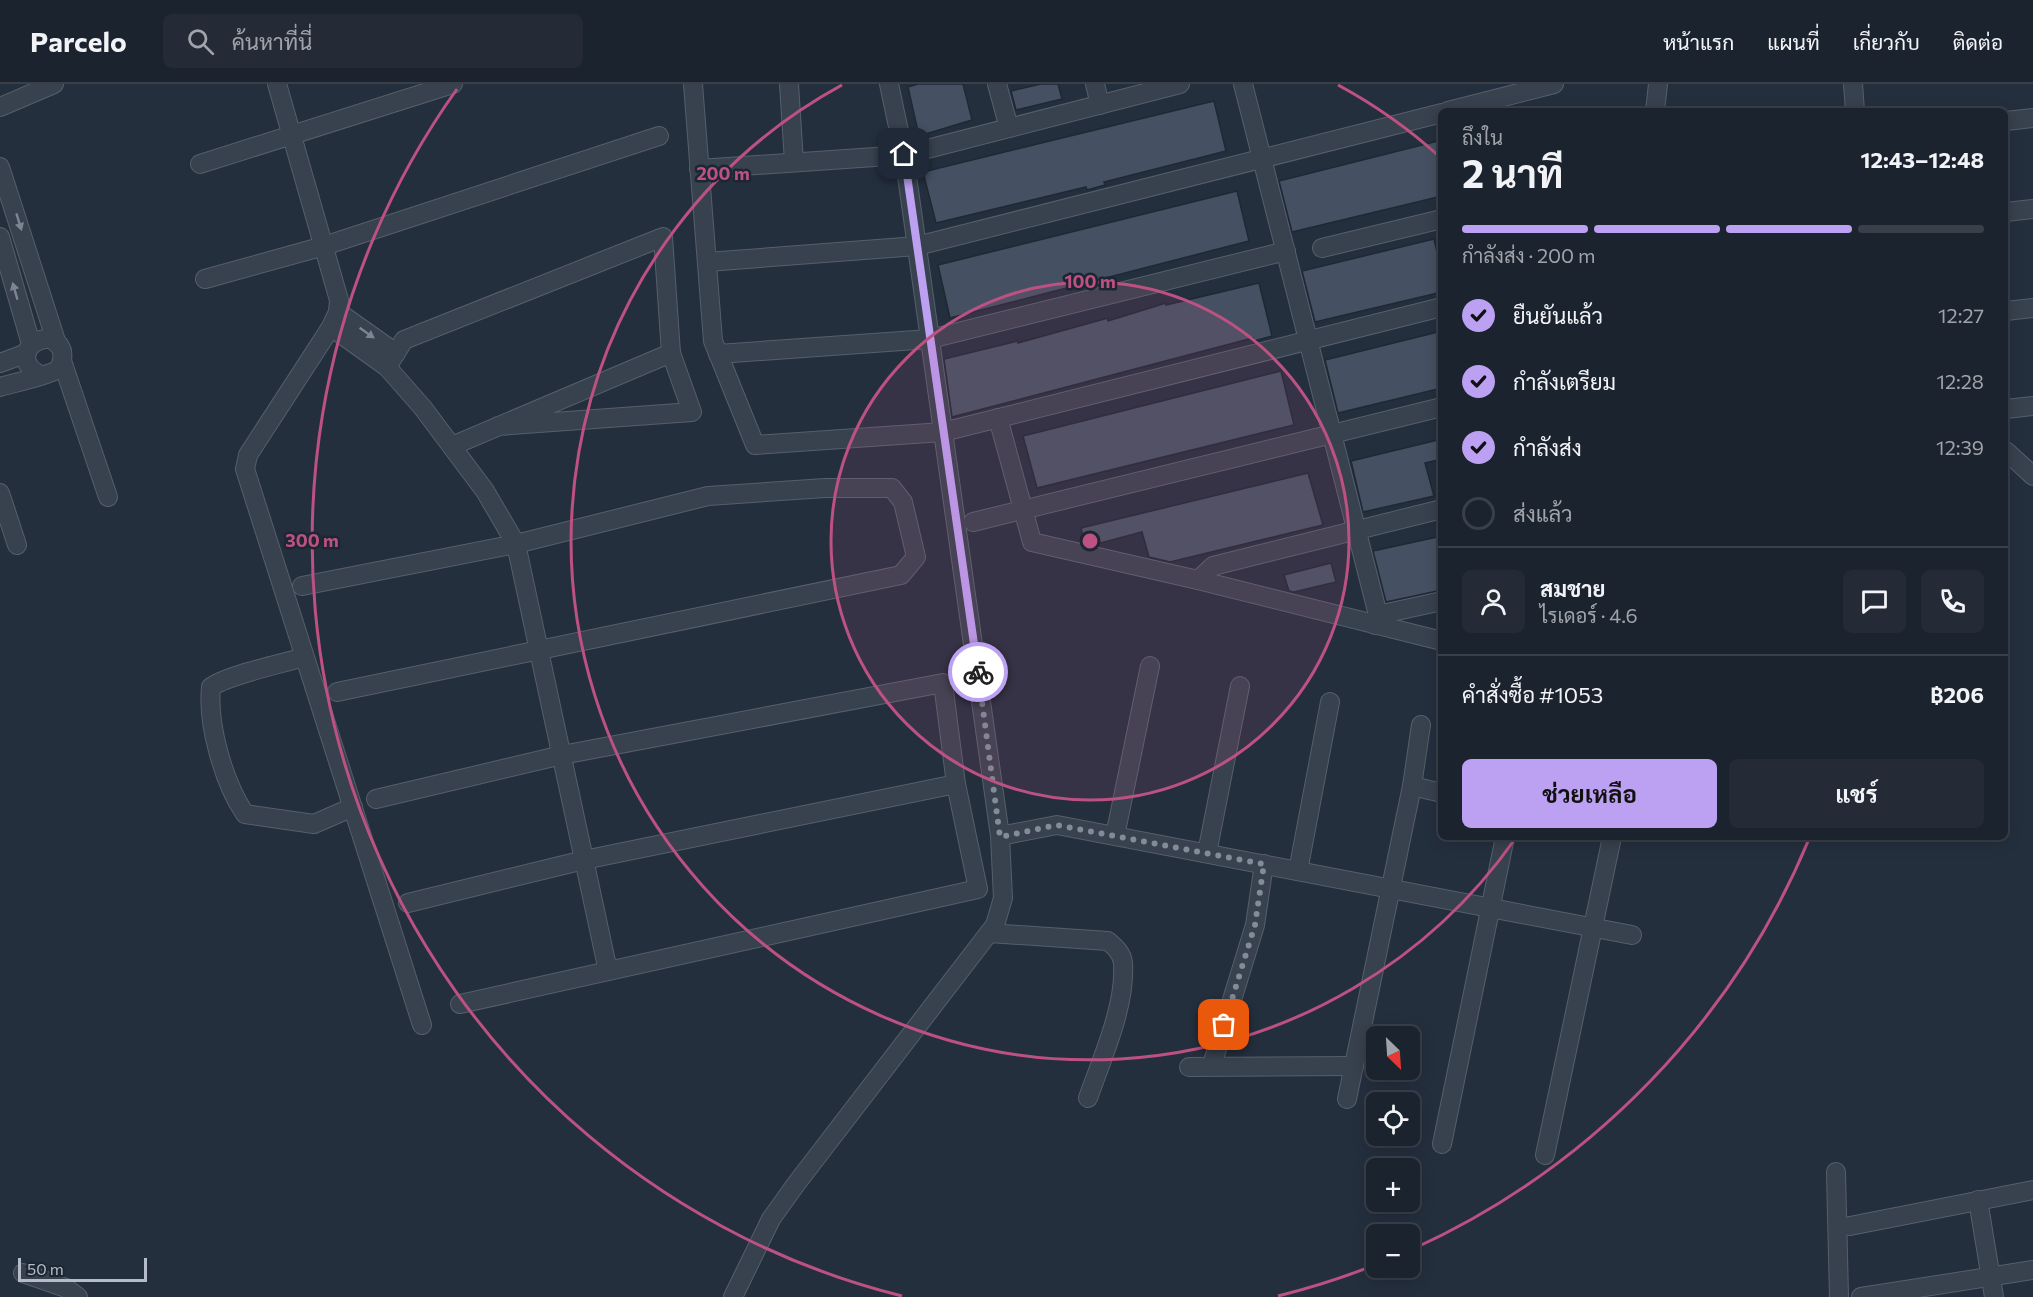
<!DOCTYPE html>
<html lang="th">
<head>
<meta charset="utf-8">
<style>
  body { margin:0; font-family:Commissioner,Sarabun,sans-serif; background:#242b36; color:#f1f3f6; height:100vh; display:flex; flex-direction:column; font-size:22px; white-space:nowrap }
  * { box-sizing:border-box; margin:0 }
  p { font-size:20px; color:#a0a4aa }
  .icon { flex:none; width:33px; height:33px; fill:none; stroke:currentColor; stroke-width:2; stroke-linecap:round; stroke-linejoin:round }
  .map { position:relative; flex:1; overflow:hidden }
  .panel { position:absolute; left:1438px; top:24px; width:570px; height:732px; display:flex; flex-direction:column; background:#1b232e; border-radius:9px; box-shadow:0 3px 15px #0003,0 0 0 2px #39404a }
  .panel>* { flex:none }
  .needle { width:39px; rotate:155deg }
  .buttons { position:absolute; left:1366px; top:942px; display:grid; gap:12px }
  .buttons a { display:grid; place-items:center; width:54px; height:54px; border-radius:9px; background:#1b232e; box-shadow:0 3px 15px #0003,0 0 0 2px #39404a; font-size:30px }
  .scale { position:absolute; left:18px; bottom:15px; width:129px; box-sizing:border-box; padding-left:6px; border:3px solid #b4bcc9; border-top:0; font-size:16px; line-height:21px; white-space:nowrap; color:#b4bcc9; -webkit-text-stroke:4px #1d2633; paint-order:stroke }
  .pin { position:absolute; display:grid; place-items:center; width:51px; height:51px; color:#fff; margin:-26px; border-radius:12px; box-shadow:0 3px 9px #0006 }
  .courier { position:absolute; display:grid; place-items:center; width:60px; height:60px; margin:-30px; border:4px solid #bca0f2; border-radius:50%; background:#fff; color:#222; box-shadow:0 2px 8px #0007 }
  .summary em { font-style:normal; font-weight:700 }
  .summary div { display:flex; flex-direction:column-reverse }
  .summary { display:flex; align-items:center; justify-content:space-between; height:102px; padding:0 24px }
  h1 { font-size:39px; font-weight:700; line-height:45px }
  .bar { display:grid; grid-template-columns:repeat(4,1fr); gap:9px 6px; align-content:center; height:72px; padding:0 24px }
  .bar i { height:8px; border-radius:4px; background:#39404a }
  .bar .selected { background:#bca0f2 }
  .bar p { grid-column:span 4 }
  .line { display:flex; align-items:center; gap:15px; padding:0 24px; border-top:2px solid #39404a }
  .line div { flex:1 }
  .round { display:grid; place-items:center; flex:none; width:63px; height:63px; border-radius:9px; background:#242b36 }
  ol { padding:0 24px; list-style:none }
  li { display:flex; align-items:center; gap:18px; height:66px }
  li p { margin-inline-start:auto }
  li .icon { padding:6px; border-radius:50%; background:#bca0f2; color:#111; stroke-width:4 }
  li:last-child { color:#a0a4aa }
  li i { width:33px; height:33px; border:3px solid #39404a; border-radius:50% }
  .cta { display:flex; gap:12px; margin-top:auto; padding:12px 24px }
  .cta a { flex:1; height:69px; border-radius:9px; background:#bca0f2; color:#111; font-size:24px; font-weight:700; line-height:69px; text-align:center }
  .cta a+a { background:#242b36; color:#f1f3f6 }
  header { display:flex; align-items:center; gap:36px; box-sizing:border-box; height:84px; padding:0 30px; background:#1b232e; border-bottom:2px solid #39404a }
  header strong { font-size:28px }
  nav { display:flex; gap:33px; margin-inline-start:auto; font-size:21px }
  .search { width:420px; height:54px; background:#242b36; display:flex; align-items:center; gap:15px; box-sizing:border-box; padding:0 21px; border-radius:9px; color:#a0a4aa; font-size:22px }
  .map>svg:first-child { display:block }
</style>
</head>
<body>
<header>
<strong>Parcelo</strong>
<div class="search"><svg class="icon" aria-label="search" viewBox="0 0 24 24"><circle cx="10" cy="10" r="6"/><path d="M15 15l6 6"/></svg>ค้นหาที่นี่</div>
<nav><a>หน้าแรก</a><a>แผนที่</a><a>เกี่ยวกับ</a><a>ติดต่อ</a></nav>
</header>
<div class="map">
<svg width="2033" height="1213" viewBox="0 0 2033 1213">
  <rect width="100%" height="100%" fill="#242f3e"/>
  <!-- building -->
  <g fill="#455162" stroke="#1f2835" stroke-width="1.5">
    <polygon points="918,0 963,0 972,36 919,52 908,3"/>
    <polygon points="1041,0 1058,0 1062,15 1016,26 1011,7"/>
    <polygon points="1214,17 1226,67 1104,98 1105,101 1087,106 1086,103 936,139 923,88"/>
    <polygon points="1442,56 1442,112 1292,148 1279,97"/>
    <polygon points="1237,107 1249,157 950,234 938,181"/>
    <polygon points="1434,155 1442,190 1442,208 1315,238 1302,187"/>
    <polygon points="1259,199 1272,252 1254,257 1253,254 952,333 944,275 1018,257 1018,259 1108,234 1108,237 1166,219 1166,221"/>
    <polygon points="1442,247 1442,304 1338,329 1325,276"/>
    <polygon points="1281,287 1294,341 1037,404 1023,352"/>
    <polygon points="1442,355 1442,375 1425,379 1434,412 1363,428 1351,377"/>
    <polygon points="1308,389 1323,441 1170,478 1149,473 1142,448 1093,461 1084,458 1081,444"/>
    <polygon points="1442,452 1442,506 1386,518 1373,467"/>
    <polygon points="1331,479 1336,498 1294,508 1289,507 1284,491"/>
  </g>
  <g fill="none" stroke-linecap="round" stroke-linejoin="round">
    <defs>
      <g id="minor">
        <polyline points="277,0 339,216 338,228 331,243 248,371 245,385 422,941"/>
        <polyline points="693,0 713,257 755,361 943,348 1442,223"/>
        <polyline points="789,0 794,78"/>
        <polyline points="997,0 1009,44"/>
        <polyline points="1095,0 1100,21"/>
        <polyline points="1243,0 1378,531 1375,541"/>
        <polyline points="1853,0 1855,27"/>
        <polyline points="0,23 54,0"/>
        <polyline points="1448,27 1554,0"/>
        <polyline points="1655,27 1658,0"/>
        <polyline points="2006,37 2033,34"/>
        <polyline points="200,80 453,0"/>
        <polyline points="0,83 57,260"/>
        <polyline points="699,85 904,71 1180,0"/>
        <polyline points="2006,128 2033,125"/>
        <polyline points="0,153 31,260"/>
        <polyline points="1322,164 1442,135"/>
        <polyline points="707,178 917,162 1442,29"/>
        <polyline points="205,195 324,162 659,52"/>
        <polyline points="2006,227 2033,224"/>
        <polyline points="338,228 396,269"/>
        <polyline points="331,243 387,283 423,324 485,407 516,460 608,887"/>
        <polyline points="718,270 930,255 1286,167"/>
        <polyline points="62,277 108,413"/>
        <polyline points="0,279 27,269"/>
        <polyline points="387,283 404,256 663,153 671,269"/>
        <path d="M0,303C10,300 53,290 58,285C62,281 63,273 62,267C52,237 2,270 40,291"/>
        <polyline points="2006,325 2033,322"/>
        <polyline points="998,334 1032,458 1198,496 1442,557"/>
        <polyline points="452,362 671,269 692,328 498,342"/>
        <polyline points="2006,367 2033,392"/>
        <polyline points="0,409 17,461"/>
        <polyline points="973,438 1442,323"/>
        <polyline points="1198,496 1213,482 1442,425"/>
        <polyline points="302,502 516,460 708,412 825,404 892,404 903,418 916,473 901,491 337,608"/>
        <polyline points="1378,531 1442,517"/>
        <path d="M304,573C281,580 228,591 211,603C207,641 224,699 245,730L314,740L353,723"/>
        <polyline points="1412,702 1442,709"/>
        <polyline points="376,715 562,671 943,599 956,700 978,805 460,920"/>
        <polyline points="1000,752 1057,741 1632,851"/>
        <polyline points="1115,752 1150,582"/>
        <polyline points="1207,769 1240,602"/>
        <polyline points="1298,787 1330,618"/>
        <polyline points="408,819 584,776 956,700"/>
        <path d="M989,849L1108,857C1115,863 1122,869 1123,879C1126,922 1102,974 1088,1014"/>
        <polyline points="1212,981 1255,841 1264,780"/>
        <polyline points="1189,983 1354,982"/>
        <polyline points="1347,1015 1412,702 1421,641"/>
        <polyline points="1442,1060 1505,753"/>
        <polyline points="1545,1071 1612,753"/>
        <polyline points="1836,1088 1839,1213"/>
        <polyline points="1978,1116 1994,1213"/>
        <polyline points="1850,1142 2033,1106"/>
        <polyline points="23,1189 66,1204 78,1213"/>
        <polyline points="733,1213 771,1135 796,1100 995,841 1003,814 1000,752 904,71 889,0"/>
        <polyline points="1861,1213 2033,1186"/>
      </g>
    </defs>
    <!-- minor casing -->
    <use href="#minor" stroke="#565f6c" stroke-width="20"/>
    <!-- minor -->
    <use href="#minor" stroke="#38414e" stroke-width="18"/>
  </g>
  <!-- one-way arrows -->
  <defs><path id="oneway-solid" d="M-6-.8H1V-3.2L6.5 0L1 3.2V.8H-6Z" transform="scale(1.5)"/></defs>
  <g fill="#7c8592">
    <use href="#oneway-solid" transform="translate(19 138) rotate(73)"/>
    <use href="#oneway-solid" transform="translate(15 207) rotate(-106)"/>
    <use href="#oneway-solid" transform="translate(367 249) rotate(35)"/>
  </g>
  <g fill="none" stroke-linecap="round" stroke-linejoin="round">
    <!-- done -->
    <polyline stroke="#828b98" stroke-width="6" stroke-dasharray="0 10.8" points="978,588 1000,753 1057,741 1264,780 1255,841 1224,941"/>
    <!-- route -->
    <polyline stroke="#bca0f2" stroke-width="8" points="904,70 978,588"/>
  </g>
  <!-- distance rings -->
  <circle cx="1090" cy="457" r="259" fill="#bd5182" fill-opacity=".12"/>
  <g fill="none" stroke="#bd5182" stroke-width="3">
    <circle cx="1090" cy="457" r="259"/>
    <path d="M1515 755A519 519 0 1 1 842 1M1338 1A519 519 0 0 1 1441 74"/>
    <path d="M1809 755A778 778 0 0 1 1413 1165M1375 1181A778 778 0 0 1 1278 1212M902 1212A778 778 0 0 1 457 5"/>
  </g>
  <circle cx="1090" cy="457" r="9" fill="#bd5182" stroke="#1d2633" stroke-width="3"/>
  <g font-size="18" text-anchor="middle" font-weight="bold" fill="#bd5182" stroke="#1d2633" stroke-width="5" stroke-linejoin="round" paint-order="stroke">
    <text x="723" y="96">200 m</text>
    <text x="1090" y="204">100 m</text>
    <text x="312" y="463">300 m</text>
  </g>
</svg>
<div class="buttons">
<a><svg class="needle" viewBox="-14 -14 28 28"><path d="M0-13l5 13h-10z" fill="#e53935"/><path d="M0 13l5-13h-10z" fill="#a0a4aa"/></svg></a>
<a><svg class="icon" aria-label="locate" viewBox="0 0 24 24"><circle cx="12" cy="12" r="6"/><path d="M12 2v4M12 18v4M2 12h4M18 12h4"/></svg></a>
<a>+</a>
<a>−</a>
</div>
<div class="scale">50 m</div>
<div class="pin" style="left:1224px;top:941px;background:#ea580c"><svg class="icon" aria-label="bag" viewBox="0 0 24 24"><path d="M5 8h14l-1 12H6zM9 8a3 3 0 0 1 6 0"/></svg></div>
<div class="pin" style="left:904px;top:70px;background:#1f2937"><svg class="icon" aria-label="home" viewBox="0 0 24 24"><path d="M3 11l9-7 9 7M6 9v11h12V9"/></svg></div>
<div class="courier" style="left:978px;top:588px"><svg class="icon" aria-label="bike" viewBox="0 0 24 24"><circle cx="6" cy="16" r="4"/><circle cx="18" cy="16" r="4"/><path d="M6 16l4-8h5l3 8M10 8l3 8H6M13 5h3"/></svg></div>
<section class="panel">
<div class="summary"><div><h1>2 นาที</h1><p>ถึงใน</p></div><em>12:43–12:48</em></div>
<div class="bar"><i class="selected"></i><i class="selected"></i><i class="selected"></i><i></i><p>กำลังส่ง · 200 m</p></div>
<ol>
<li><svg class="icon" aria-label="check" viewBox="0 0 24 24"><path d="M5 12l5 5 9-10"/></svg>ยืนยันแล้ว<p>12:27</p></li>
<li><svg class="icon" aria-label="check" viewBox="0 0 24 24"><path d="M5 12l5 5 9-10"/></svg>กำลังเตรียม<p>12:28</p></li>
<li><svg class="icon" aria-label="check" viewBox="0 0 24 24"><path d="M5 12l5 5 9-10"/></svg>กำลังส่ง<p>12:39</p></li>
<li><i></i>ส่งแล้ว</li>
</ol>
<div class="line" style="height:108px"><a class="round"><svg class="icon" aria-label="person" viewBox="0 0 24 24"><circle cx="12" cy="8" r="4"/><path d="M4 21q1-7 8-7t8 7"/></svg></a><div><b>สมชาย</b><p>ไรเดอร์ · 4.6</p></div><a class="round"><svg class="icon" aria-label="chat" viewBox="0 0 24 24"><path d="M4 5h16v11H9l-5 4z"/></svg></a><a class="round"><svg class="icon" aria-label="phone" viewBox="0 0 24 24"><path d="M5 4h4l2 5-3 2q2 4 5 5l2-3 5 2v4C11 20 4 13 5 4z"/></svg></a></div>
<div class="line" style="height:78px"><div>คำสั่งซื้อ #1053</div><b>฿206</b></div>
<div class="cta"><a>ช่วยเหลือ</a><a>แชร์</a></div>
</section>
</div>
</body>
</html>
